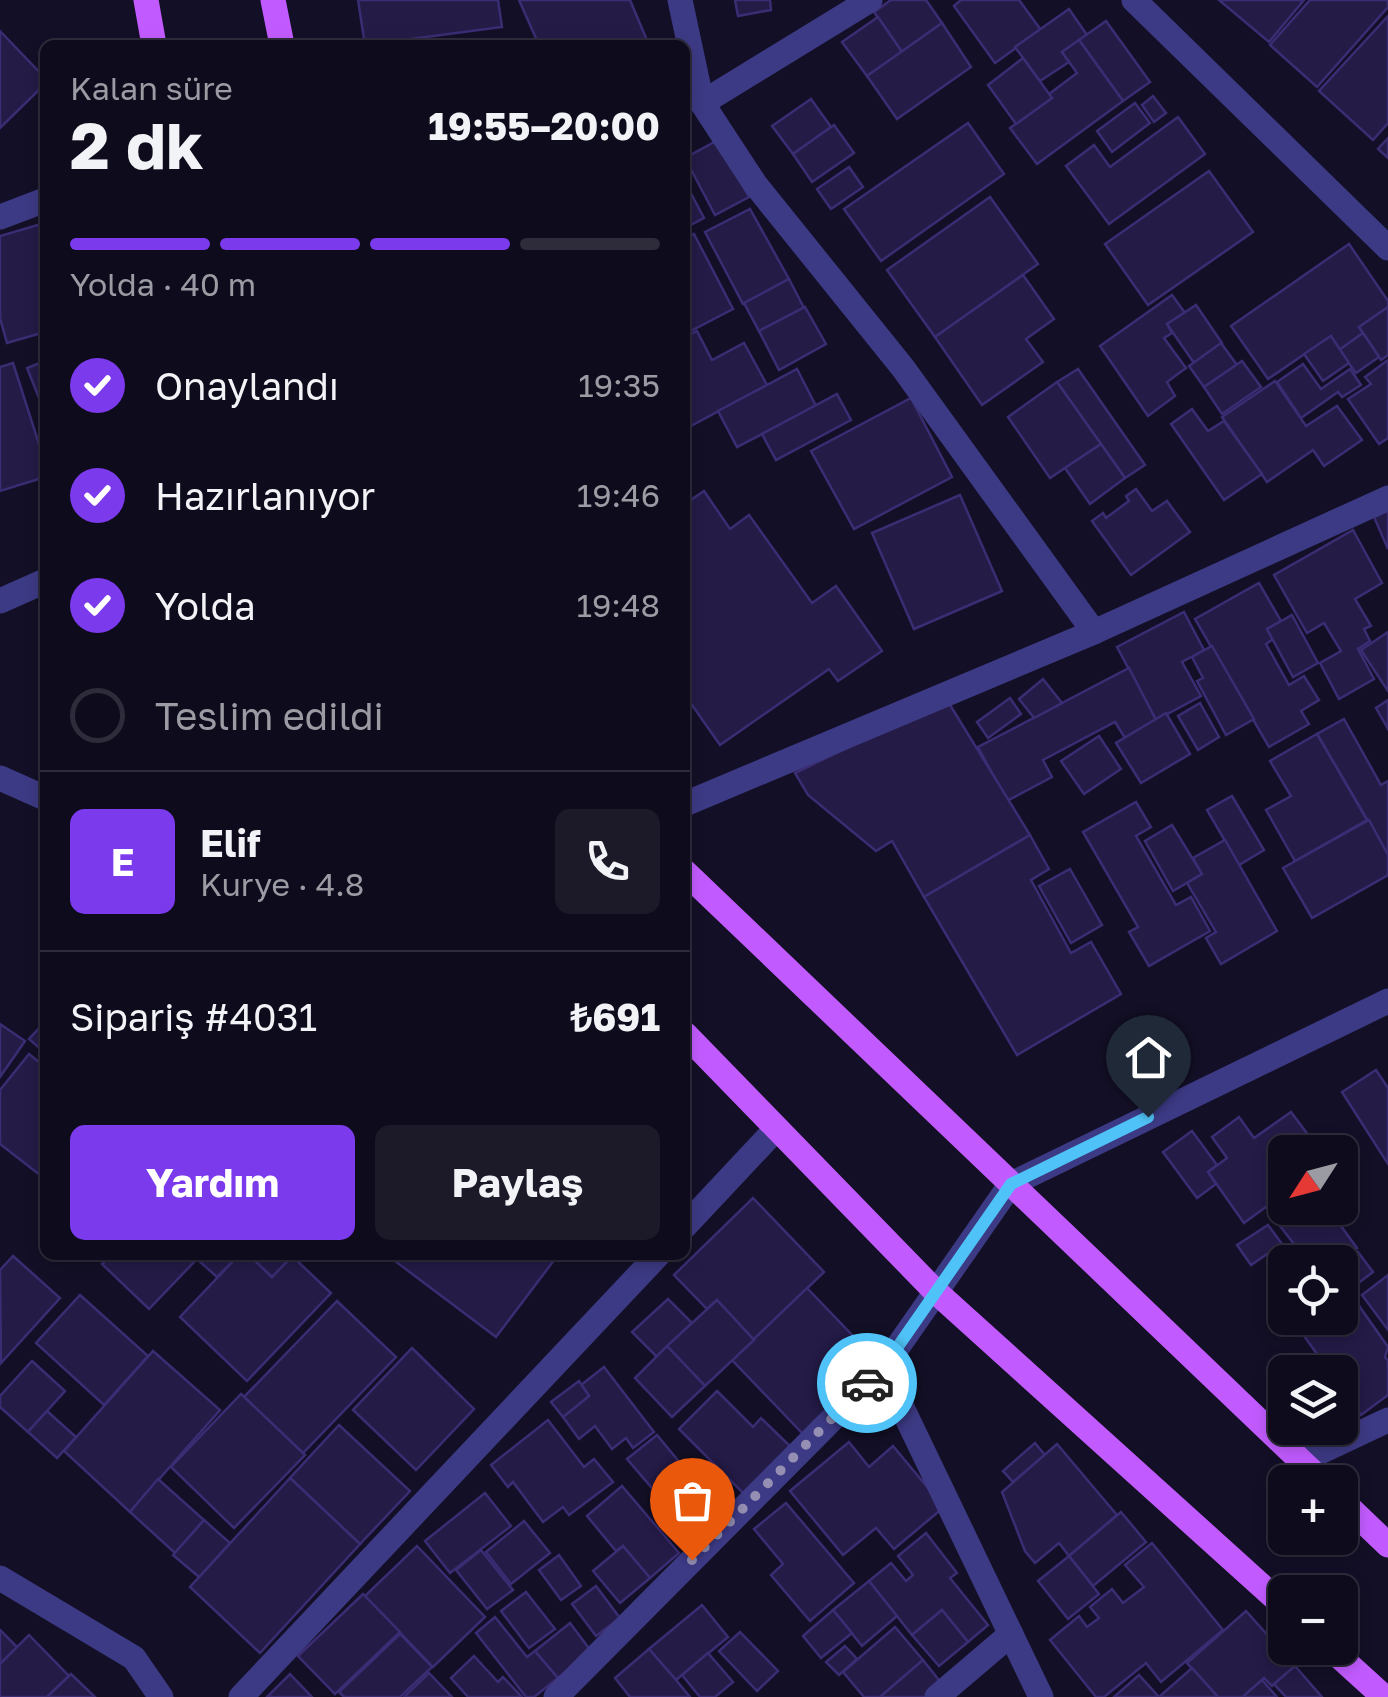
<!DOCTYPE html>
<html lang="tr">
<head>
<meta charset="utf-8">
<style>
  body { margin:0; font-family:"Golos Text",sans-serif; background:#1c1929; color:#f1f3f6; height:100vh; display:flex; flex-direction:column; font-size:38px; white-space:nowrap }
  * { box-sizing:border-box; margin:0 }
  p { font-size:32px; color:#9b9ba3 }
  .icon { flex:none; width:55px; height:55px; fill:none; stroke:currentColor; stroke-width:2; stroke-linecap:round; stroke-linejoin:round }
  .map { position:relative; flex:1; overflow:hidden }
  .sheet { position:absolute; left:40px; top:40px; width:650px; height:1220px; display:flex; flex-direction:column; background:#0e0b1c; border-radius:15px; box-shadow:0 5px 15px #0003,0 0 0 2px #2e2b3b }
  .sheet>* { flex:none }
  .needle { width:65px; rotate:234deg }
  .controls { position:absolute; left:1268px; top:1135px; display:grid; gap:20px }
  .controls a { display:grid; place-items:center; width:90px; height:90px; border-radius:15px; background:#0e0b1c; box-shadow:0 5px 15px #0003,0 0 0 2px #2e2b3b; font-size:50px }
  .pin { position:absolute; display:grid; place-items:center; width:85px; height:85px; color:#fff; margin:-102px -42px; border-radius:50% 50% 50% 0; rotate:-45deg; box-shadow:0 0 10px #0007 }
  .pin .icon { rotate:45deg }
  .courier { position:absolute; display:grid; place-items:center; width:100px; height:100px; margin:-50px; border:8px solid #4fc3f7; border-radius:50%; background:#fff; color:#222; box-shadow:0 2px 12px #0007 }
  .headline em { font-style:normal; font-weight:700 }
  .headline div { display:flex; flex-direction:column-reverse }
  .headline { display:flex; align-items:center; justify-content:space-between; height:170px; padding:0 30px }
  h1 { font-size:65px; font-weight:700; line-height:75px }
  .bar { display:grid; grid-template-columns:repeat(4,1fr); gap:15px 10px; align-content:center; height:120px; padding:0 30px }
  .bar i { height:12px; border-radius:8px; background:#2e2b3b }
  .bar .selected { background:#7c3aed }
  .bar p { grid-column:span 4 }
  .line { display:flex; align-items:center; gap:25px; padding:0 30px; border-top:2px solid #2e2b3b }
  .line div { flex:1 }
  .round { display:grid; place-items:center; flex:none; width:105px; height:105px; border-radius:15px; background:#1c1929 }
  ol { padding:0 30px; list-style:none }
  li { display:flex; align-items:center; gap:30px; height:110px }
  li p { margin-inline-start:auto }
  li .icon { padding:10px; border-radius:50%; background:#7c3aed; color:#fff; stroke-width:4 }
  li:last-child { color:#9b9ba3 }
  li i { width:55px; height:55px; border:5px solid #2e2b3b; border-radius:50% }
  .cta { display:flex; gap:20px; margin-top:auto; padding:20px 30px }
  .cta a { flex:1; height:115px; border-radius:15px; background:#7c3aed; color:#fff; font-size:40px; font-weight:700; line-height:115px; text-align:center }
  .cta a+a { background:#1c1929; color:#f1f3f6 }
  .map>svg:first-child { display:block }
</style>
</head>
<body>
<div class="map">
<svg width="1388" height="1697" viewBox="0 0 1388 1697">
  <rect width="100%" height="100%" fill="#130f26"/>
  <!-- building -->
  <g fill="#241b47" stroke="#3b2d73" stroke-width="2.5">
    <polygon points="358,0 498,0 502,27 365,45"/>
    <polygon points="519,0 630,0 649,45 534,45 538,43"/>
    <polygon points="735,0 770,0 771,10 738,16"/>
    <polygon points="891,0 926,0 942,23 902,52 874,12"/>
    <polygon points="961,0 1019,0 1041,30 995,63 954,6"/>
    <polygon points="1219,0 1304,0 1269,42"/>
    <polygon points="1310,0 1388,0 1388,7 1317,87 1270,45"/>
    <polygon points="1069,9 1087,35 1062,52 1069,62 1040,81 1015,47"/>
    <polygon points="1388,16 1388,123 1373,140 1319,91"/>
    <polygon points="878,17 902,52 867,76 842,42"/>
    <polygon points="1106,21 1150,82 1123,101 1079,40"/>
    <polygon points="942,23 971,67 897,119 867,76"/>
    <polygon points="0,31 45,78 45,84 0,128"/>
    <polygon points="1079,40 1123,101 1037,164 1010,128 1052,98 1049,94 1077,73 1062,52"/>
    <polygon points="1023,58 1052,98 1016,124 988,85"/>
    <polygon points="1153,96 1166,113 1154,122 1142,105"/>
    <polygon points="811,99 831,127 793,154 772,126"/>
    <polygon points="1135,103 1150,123 1112,152 1097,131"/>
    <polygon points="1178,117 1205,154 1109,224 1066,166 1094,145 1110,167"/>
    <polygon points="968,123 1004,174 881,261 844,209"/>
    <polygon points="834,125 854,153 812,182 793,154"/>
    <polygon points="1388,138 1388,158 1378,149"/>
    <polygon points="718,140 749,197 715,215 685,158"/>
    <polygon points="849,167 863,187 831,209 817,189"/>
    <polygon points="1209,171 1253,232 1148,305 1105,244"/>
    <polygon points="685,182 704,218 685,228"/>
    <polygon points="990,197 1038,264 935,337 887,270"/>
    <polygon points="750,209 789,279 743,304 705,232"/>
    <polygon points="41,224 45,239 45,332 7,343 0,318 0,236"/>
    <polygon points="694,234 733,309 685,334 685,239"/>
    <polygon points="1349,244 1388,301 1388,307 1359,327 1363,333 1339,350 1331,336 1268,379 1231,326"/>
    <polygon points="1023,275 1054,319 1026,339 1043,362 982,405 935,337"/>
    <polygon points="789,279 804,308 759,331 744,303"/>
    <polygon points="1172,295 1185,313 1167,324 1172,333 1164,338 1186,368 1167,382 1175,396 1148,416 1100,346"/>
    <polygon points="1196,305 1222,343 1194,363 1167,324"/>
    <polygon points="805,307 826,344 779,370 759,331"/>
    <polygon points="1388,307 1388,355 1381,360 1359,327"/>
    <polygon points="697,331 712,360 744,343 767,385 689,427 685,418 685,337"/>
    <polygon points="1363,333 1379,357 1356,373 1339,350"/>
    <polygon points="1331,336 1349,363 1323,381 1304,354"/>
    <polygon points="1221,343 1237,365 1204,387 1189,366"/>
    <polygon points="1388,360 1388,438 1379,444 1348,399 1371,384 1365,377"/>
    <polygon points="45,361 45,413 27,368"/>
    <polygon points="1242,361 1261,387 1222,414 1204,387"/>
    <polygon points="13,363 45,463 45,477 0,491 0,367"/>
    <polygon points="1303,364 1321,389 1350,369 1361,385 1342,397 1338,392 1301,418 1277,382"/>
    <polygon points="797,369 816,406 737,447 718,411"/>
    <polygon points="1078,369 1145,465 1125,478 1057,382"/>
    <polygon points="1275,381 1306,426 1337,406 1362,440 1324,466 1313,450 1267,482 1222,417"/>
    <polygon points="1057,382 1101,444 1050,478 1008,417"/>
    <polygon points="837,394 851,420 776,460 762,434"/>
    <polygon points="911,398 952,477 854,529 811,451"/>
    <polygon points="1192,409 1208,431 1224,421 1262,474 1224,500 1171,424"/>
    <polygon points="1101,444 1125,478 1090,504 1065,468"/>
    <polygon points="1136,489 1152,511 1167,501 1190,532 1131,575 1092,521 1103,513 1106,518 1129,501 1126,496"/>
    <polygon points="704,491 730,529 749,515 812,603 836,586 882,651 838,681 829,669 720,745 685,695 685,504"/>
    <polygon points="960,495 1002,591 914,629 872,533"/>
    <polygon points="1388,511 1388,549 1374,517"/>
    <polygon points="1353,530 1382,583 1355,599 1371,626 1364,629 1370,641 1358,649 1374,679 1339,699 1320,663 1341,651 1324,623 1307,633 1274,575"/>
    <polygon points="1259,583 1281,621 1267,629 1273,639 1266,644 1289,685 1304,676 1319,700 1301,711 1309,724 1269,747 1195,619"/>
    <polygon points="1184,612 1204,650 1182,662 1201,696 1156,720 1117,647"/>
    <polygon points="1292,615 1318,663 1293,677 1267,629"/>
    <polygon points="1388,632 1388,691 1361,650"/>
    <polygon points="1212,646 1254,719 1226,735 1197,681 1203,678 1192,657"/>
    <polygon points="1129,668 1156,720 1125,738 1115,722 1043,760 1052,777 1007,801 978,747"/>
    <polygon points="1043,679 1062,703 1034,718 1019,699"/>
    <polygon points="1010,698 1021,714 988,738 977,722"/>
    <polygon points="947,700 1030,835 924,897 892,841 876,851 808,795 795,773"/>
    <polygon points="1388,700 1388,729 1376,708"/>
    <polygon points="1200,703 1219,737 1198,750 1178,716"/>
    <polygon points="1166,713 1190,754 1141,783 1116,743"/>
    <polygon points="1344,719 1381,785 1388,781 1388,855 1317,734"/>
    <polygon points="1317,734 1367,820 1295,861 1266,810 1291,796 1270,761"/>
    <polygon points="1099,736 1121,769 1084,794 1061,761"/>
    <polygon points="1232,796 1264,850 1239,865 1207,810"/>
    <polygon points="1136,802 1151,827 1136,836 1176,905 1191,897 1210,931 1149,966 1129,932 1138,927 1083,832"/>
    <polygon points="1369,820 1388,855 1388,875 1312,918 1283,868"/>
    <polygon points="1172,825 1202,874 1173,891 1145,841"/>
    <polygon points="1030,835 1049,869 1031,880 1071,953 1091,942 1121,994 1017,1055 924,897"/>
    <polygon points="1225,840 1277,931 1221,964 1206,938 1216,932 1187,883 1202,874 1193,858"/>
    <polygon points="1070,869 1102,925 1071,943 1039,886"/>
    <polygon points="45,1022 45,1053 29,1039"/>
    <polygon points="0,1024 25,1041 0,1077"/>
    <polygon points="29,1054 45,1067 45,1179 0,1144 0,1090"/>
    <polygon points="1376,1070 1388,1088 1388,1164 1342,1092"/>
    <polygon points="1291,1112 1321,1152 1285,1152 1285,1193 1244,1223 1208,1172 1227,1158 1212,1137 1239,1117 1254,1138"/>
    <polygon points="1192,1131 1217,1165 1208,1172 1216,1184 1197,1198 1163,1152"/>
    <polygon points="753,1198 824,1272 754,1340 717,1300 707,1309 674,1275"/>
    <polygon points="1305,1208 1328,1208 1357,1248 1337,1262 1308,1262 1280,1226"/>
    <polygon points="1268,1225 1282,1244 1251,1265 1237,1245"/>
    <polygon points="1358,1252 1373,1272 1340,1297 1340,1265"/>
    <polygon points="111,1255 239,1255 217,1277 197,1259 149,1309 102,1264"/>
    <polygon points="239,1255 249,1255 272,1277 292,1256 331,1293 247,1381 180,1317"/>
    <polygon points="249,1255 293,1255 272,1277"/>
    <polygon points="387,1255 558,1255 496,1337"/>
    <polygon points="13,1256 60,1298 1,1363 0,1270"/>
    <polygon points="1388,1275 1388,1330 1362,1295"/>
    <polygon points="1285,1276 1285,1298 1274,1283"/>
    <polygon points="807,1288 878,1362 803,1434 732,1360"/>
    <polygon points="80,1295 148,1356 104,1405 36,1343"/>
    <polygon points="668,1299 692,1323 657,1357 632,1332"/>
    <polygon points="717,1300 754,1340 705,1386 667,1346"/>
    <polygon points="1355,1300 1388,1347 1385,1357 1388,1361 1388,1395 1361,1415 1340,1386 1340,1372 1330,1372 1291,1318 1340,1318 1340,1311"/>
    <polygon points="337,1301 396,1357 303,1453 244,1397"/>
    <polygon points="667,1346 705,1386 672,1417 635,1378"/>
    <polygon points="412,1348 474,1409 416,1470 353,1410"/>
    <polygon points="153,1351 220,1410 130,1512 64,1451"/>
    <polygon points="32,1361 65,1391 28,1432 0,1407 0,1396"/>
    <polygon points="604,1367 654,1432 633,1448 626,1438 612,1449 595,1426 579,1439 563,1417 589,1396 581,1385"/>
    <polygon points="579,1381 589,1396 563,1417 551,1402"/>
    <polygon points="717,1391 753,1427 761,1418 793,1449 746,1496 679,1429"/>
    <polygon points="241,1394 305,1455 234,1528 171,1467"/>
    <polygon points="47,1411 76,1437 57,1458 28,1432"/>
    <polygon points="548,1420 584,1467 594,1459 613,1482 569,1515 563,1507 543,1522 513,1482 508,1487 491,1465"/>
    <polygon points="339,1425 410,1491 360,1544 290,1478"/>
    <polygon points="657,1435 686,1470 657,1494 627,1459"/>
    <polygon points="849,1442 869,1467 893,1446 944,1507 894,1549 876,1528 843,1555 790,1491"/>
    <polygon points="1035,1443 1045,1455 1013,1482 1003,1471"/>
    <polygon points="1057,1444 1117,1515 1069,1556 1059,1543 1035,1563 1025,1551 1002,1492"/>
    <polygon points="290,1478 360,1544 260,1653 190,1587"/>
    <polygon points="158,1479 204,1520 175,1553 130,1512"/>
    <polygon points="622,1486 679,1553 650,1578 623,1546 616,1551 587,1516"/>
    <polygon points="485,1493 511,1526 450,1573 425,1541"/>
    <polygon points="786,1503 854,1583 810,1621 771,1575 783,1564 754,1529"/>
    <polygon points="1121,1512 1146,1542 1093,1586 1069,1556"/>
    <polygon points="204,1520 230,1543 199,1577 173,1555"/>
    <polygon points="524,1521 550,1553 511,1584 486,1552"/>
    <polygon points="926,1533 957,1573 950,1578 988,1625 968,1642 942,1610 912,1635 869,1581 891,1563 906,1581 913,1575 898,1556"/>
    <polygon points="1152,1543 1223,1630 1161,1682 1146,1663 1104,1697 1096,1697 1050,1640 1079,1616 1087,1627 1099,1618 1090,1607 1112,1589 1123,1603 1144,1587 1125,1565"/>
    <polygon points="417,1546 485,1617 433,1667 365,1596"/>
    <polygon points="623,1546 650,1578 620,1603 593,1571"/>
    <polygon points="481,1550 513,1590 487,1609 456,1570"/>
    <polygon points="559,1555 581,1586 561,1600 539,1570"/>
    <polygon points="1069,1556 1099,1594 1068,1619 1038,1581"/>
    <polygon points="869,1581 897,1616 862,1646 833,1610"/>
    <polygon points="596,1586 620,1618 596,1636 572,1604"/>
    <polygon points="526,1592 555,1629 529,1648 501,1611"/>
    <polygon points="363,1594 400,1632 335,1694 298,1656"/>
    <polygon points="702,1605 728,1637 676,1680 649,1649"/>
    <polygon points="833,1610 852,1633 821,1658 803,1636"/>
    <polygon points="942,1610 968,1642 939,1666 912,1635"/>
    <polygon points="1246,1611 1295,1666 1272,1686 1264,1678 1243,1697 1218,1697 1187,1663"/>
    <polygon points="495,1617 527,1657 535,1651 558,1678 534,1697 526,1697 476,1633"/>
    <polygon points="570,1623 591,1651 558,1678 535,1651"/>
    <polygon points="895,1627 923,1660 880,1697 864,1697 843,1672"/>
    <polygon points="0,1630 17,1647 0,1664"/>
    <polygon points="740,1632 778,1671 757,1691 719,1651"/>
    <polygon points="400,1634 432,1667 400,1697 344,1697 339,1692"/>
    <polygon points="29,1635 69,1676 47,1697 0,1697 0,1664"/>
    <polygon points="845,1646 857,1659 839,1675 826,1662"/>
    <polygon points="649,1649 676,1680 690,1697 630,1697 615,1678"/>
    <polygon points="708,1653 733,1682 715,1697 700,1697 682,1675"/>
    <polygon points="474,1656 498,1682 503,1677 522,1697 468,1697 451,1678"/>
    <polygon points="923,1660 942,1684 927,1697 880,1697"/>
    <polygon points="1295,1666 1322,1697 1286,1697 1274,1684"/>
    <polygon points="1192,1668 1218,1697 1159,1697"/>
    <polygon points="429,1673 452,1697 404,1697"/>
    <polygon points="71,1674 95,1697 47,1697 69,1676"/>
    <polygon points="290,1674 312,1697 267,1697"/>
    <polygon points="1139,1675 1159,1697 1114,1697"/>
    <polygon points="1262,1680 1277,1697 1243,1697 1248,1692"/>
  </g>
  <g fill="none" stroke-linecap="round" stroke-linejoin="round">
    <!-- minor -->
    <g stroke="#3d3a85" stroke-width="25">
      <polyline points="680,0 702,103 755,184 903,368 1094,632"/>
      <polyline points="1134,0 1388,248"/>
      <polyline points="702,103 870,0"/>
      <polyline points="0,217 45,200"/>
      <polyline points="0,601 45,581"/>
      <polyline points="0,778 45,798"/>
      <polyline points="685,804 1094,632 1388,498"/>
      <polyline points="685,1226 776,1129"/>
      <polyline points="1301,1461 1388,1420"/>
      <polyline points="0,1578 134,1658 161,1697"/>
      <polyline points="241,1697 658,1255"/>
      <polyline points="556,1697 883,1368"/>
      <polyline points="937,1697 1011,1634"/>
      <polyline points="1041,1697 883,1368 1011,1184 1388,1001"/>
    </g>
    <!-- major -->
    <g stroke="#c25bff" stroke-width="25">
      <polyline points="146,0 154,45"/>
      <polyline points="273,0 282,45"/>
      <polyline points="685,872 1323,1482"/>
      <polyline points="685,1034 935,1291 1285,1607"/>
      <polyline points="1340,1499 1388,1545"/>
      <polyline points="1330,1648 1384,1697"/>
    </g>
  </g>
  <g fill="none" stroke-linecap="round" stroke-linejoin="round">
    <!-- done -->
    <polyline stroke="#948fb3" stroke-width="10" stroke-dasharray="0 18" points="692,1560 867,1383"/>
    <!-- route -->
    <polyline stroke="#4fc3f7" stroke-width="12" points="867,1383 883,1368 1011,1184 1148,1117"/>
  </g>
</svg>
<div class="controls">
<a><svg class="needle" viewBox="-14 -14 28 28"><path d="M0-13l5 13h-10z" fill="#e53935"/><path d="M0 13l5-13h-10z" fill="#9b9ba3"/></svg></a>
<a><svg class="icon" aria-label="locate" viewBox="0 0 24 24"><circle cx="12" cy="12" r="6"/><path d="M12 2v4M12 18v4M2 12h4M18 12h4"/></svg></a>
<a><svg class="icon" aria-label="layers" viewBox="0 0 24 24"><path d="M12 4l9 5-9 5-9-5zM3 14l9 5 9-5"/></svg></a>
<a>+</a>
<a>−</a>
</div>
<div class="pin" style="left:692px;top:1560px;background:#ea580c"><svg class="icon" aria-label="bag" viewBox="0 0 24 24"><path d="M5 8h14l-1 12H6zM9 8a3 3 0 0 1 6 0"/></svg></div>
<div class="pin" style="left:1148px;top:1117px;background:#1f2937"><svg class="icon" aria-label="home" viewBox="0 0 24 24"><path d="M3 11l9-7 9 7M6 9v11h12V9"/></svg></div>
<div class="courier" style="left:867px;top:1383px"><svg class="icon" aria-label="car" viewBox="0 0 24 24"><path d="M5 17H2v-5l4-1 3-4h7l3 4 3 1v5h-3M9 17h6M6 11h13"/><circle cx="7" cy="17" r="2"/><circle cx="17" cy="17" r="2"/></svg></div>
<section class="sheet">
<div class="headline"><div><h1>2 dk</h1><p>Kalan süre</p></div><em>19:55–20:00</em></div>
<div class="bar"><i class="selected"></i><i class="selected"></i><i class="selected"></i><i></i><p>Yolda · 40 m</p></div>
<ol>
<li><svg class="icon" aria-label="check" viewBox="0 0 24 24"><path d="M5 12l5 5 9-10"/></svg>Onaylandı<p>19:35</p></li>
<li><svg class="icon" aria-label="check" viewBox="0 0 24 24"><path d="M5 12l5 5 9-10"/></svg>Hazırlanıyor<p>19:46</p></li>
<li><svg class="icon" aria-label="check" viewBox="0 0 24 24"><path d="M5 12l5 5 9-10"/></svg>Yolda<p>19:48</p></li>
<li><i></i>Teslim edildi</li>
</ol>
<div class="line" style="height:180px"><b class="round" style="background:#7c3aed;color:#fff">E</b><div><b>Elif</b><p>Kurye · 4.8</p></div><a class="round"><svg class="icon" aria-label="phone" viewBox="0 0 24 24"><path d="M5 4h4l2 5-3 2q2 4 5 5l2-3 5 2v4C11 20 4 13 5 4z"/></svg></a></div>
<div class="line" style="height:130px"><div>Sipariş #4031</div><b>₺691</b></div>
<div class="cta"><a>Yardım</a><a>Paylaş</a></div>
</section>
</div>
</body>
</html>
